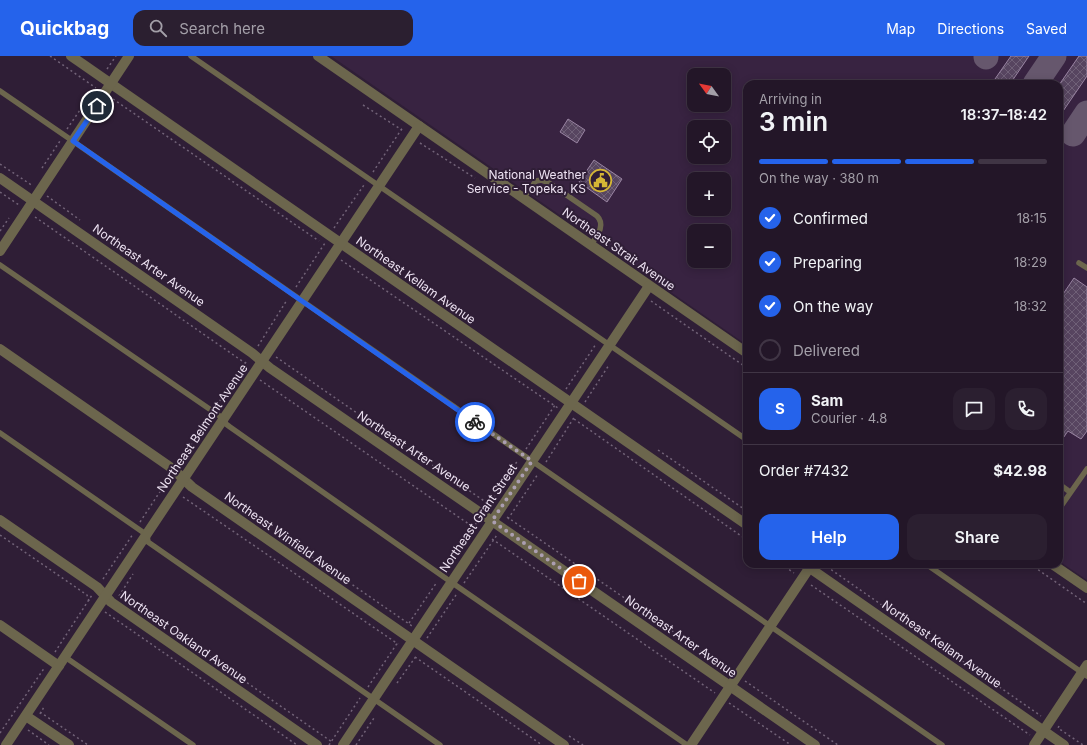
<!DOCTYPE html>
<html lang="en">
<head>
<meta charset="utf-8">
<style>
  body { margin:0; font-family:Inter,sans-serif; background:#2b1f30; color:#f1f3f6; height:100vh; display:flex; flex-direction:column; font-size:15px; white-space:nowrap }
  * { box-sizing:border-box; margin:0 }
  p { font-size:13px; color:#a39fa8 }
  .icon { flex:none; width:22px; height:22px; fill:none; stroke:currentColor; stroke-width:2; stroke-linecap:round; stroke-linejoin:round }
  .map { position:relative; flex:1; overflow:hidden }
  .sheet { position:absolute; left:743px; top:24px; width:320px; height:488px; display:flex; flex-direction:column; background:#231628; border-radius:12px; box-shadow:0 2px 10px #0003,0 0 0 1px #403545 }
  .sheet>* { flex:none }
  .needle { width:26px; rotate:303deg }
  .fabs { position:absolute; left:687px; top:12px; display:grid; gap:8px }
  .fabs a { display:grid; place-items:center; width:44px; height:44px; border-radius:8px; background:#231628; box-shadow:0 2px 10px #0003,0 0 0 1px #403545; font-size:20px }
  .pin { position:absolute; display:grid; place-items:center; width:34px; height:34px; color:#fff; margin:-17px; border:2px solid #fff; border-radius:50%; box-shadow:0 1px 4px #0007 }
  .courier { position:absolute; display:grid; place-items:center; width:40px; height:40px; margin:-20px; border:3px solid #2563eb; border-radius:50%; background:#fff; color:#222; box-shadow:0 1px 5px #0007 }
  .headline em { font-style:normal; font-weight:600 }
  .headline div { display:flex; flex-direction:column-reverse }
  .headline { display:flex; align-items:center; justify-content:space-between; height:68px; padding:0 16px }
  h1 { font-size:26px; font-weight:600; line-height:30px }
  .bar { display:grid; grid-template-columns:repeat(4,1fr); gap:6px 4px; align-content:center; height:48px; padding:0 16px }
  .bar i { height:5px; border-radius:3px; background:#403545 }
  .bar .selected { background:#2563eb }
  .bar p { grid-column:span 4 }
  .line { display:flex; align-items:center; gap:10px; padding:0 16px; border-top:1px solid #403545 }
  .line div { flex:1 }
  .round { display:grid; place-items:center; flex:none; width:42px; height:42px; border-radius:12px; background:#2b1f30 }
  ol { padding:0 16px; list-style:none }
  li { display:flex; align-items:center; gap:12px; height:44px }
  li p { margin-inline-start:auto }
  li .icon { padding:4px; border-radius:50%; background:#2563eb; color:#fff; stroke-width:4 }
  li:last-child { color:#a39fa8 }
  li i { width:22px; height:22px; border:2px solid #403545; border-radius:50% }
  .primary-button { display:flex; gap:8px; margin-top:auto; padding:8px 16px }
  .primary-button a { flex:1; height:46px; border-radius:12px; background:#2563eb; color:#fff; font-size:16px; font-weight:600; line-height:46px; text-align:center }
  .primary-button a+a { background:#2b1f30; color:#f1f3f6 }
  header { display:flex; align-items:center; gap:24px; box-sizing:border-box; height:56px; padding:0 20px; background:#2563eb; color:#fff }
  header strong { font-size:19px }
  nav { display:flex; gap:22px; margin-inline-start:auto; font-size:14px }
  .search { width:280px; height:36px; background:#2b1f30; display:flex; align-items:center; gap:10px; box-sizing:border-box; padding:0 14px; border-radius:12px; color:#a39fa8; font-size:15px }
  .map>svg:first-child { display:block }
</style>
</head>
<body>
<header>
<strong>Quickbag</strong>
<div class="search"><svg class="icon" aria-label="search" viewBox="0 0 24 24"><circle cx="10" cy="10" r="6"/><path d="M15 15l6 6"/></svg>Search here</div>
<nav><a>Map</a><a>Directions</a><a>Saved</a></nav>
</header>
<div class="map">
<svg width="1087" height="689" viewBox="0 0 1087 689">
  <defs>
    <pattern id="building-cross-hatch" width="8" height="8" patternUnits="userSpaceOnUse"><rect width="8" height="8" fill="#574560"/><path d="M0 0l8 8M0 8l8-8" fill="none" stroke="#6f6077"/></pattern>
  </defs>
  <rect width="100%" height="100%" fill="#2f1e36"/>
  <!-- built -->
  <path fill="#382341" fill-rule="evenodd" d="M331,0H1087V524L1059,505V28H747V289ZM694,19H724V49H694ZM694,71H724V101H694ZM694,123H724V153H694ZM694,175H724V205H694Z"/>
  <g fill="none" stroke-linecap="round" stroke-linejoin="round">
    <!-- taxiway -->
    <g stroke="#66576d" stroke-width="25">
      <polyline points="986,1 986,0"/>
      <polyline points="1035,28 1054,0"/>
      <polyline points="1073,78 1087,57"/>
    </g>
  </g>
  <!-- building -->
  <g fill="url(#building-cross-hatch)" stroke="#9984a2">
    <polygon points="1011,0 1029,0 1010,28 1002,28 995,23"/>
    <polygon points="1079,0 1087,0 1087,20 1059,61 1059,29"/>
    <polygon points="568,63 585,74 577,87 560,76"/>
    <polygon points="594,104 622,123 607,146 579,126"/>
    <polygon points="1074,222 1087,231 1087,375 1081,383 1068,375 1059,388 1059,244"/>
  </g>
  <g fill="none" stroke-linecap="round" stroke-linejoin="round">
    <!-- path -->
    <g stroke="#726378" stroke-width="1.5" stroke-dasharray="2 3" stroke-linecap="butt">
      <polyline points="50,0 96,32"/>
      <polyline points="107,13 116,0"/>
      <polyline points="113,43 319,185"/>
      <polyline points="363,49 402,74"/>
      <polyline points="67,73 95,32"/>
      <polyline points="420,87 475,122"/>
      <polyline points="0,108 33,130"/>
      <polyline points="42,112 60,85"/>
      <polyline points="373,116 403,71"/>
      <polyline points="0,136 19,149"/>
      <polyline points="47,140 80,164"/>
      <polyline points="35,161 245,307"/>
      <polyline points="334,172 364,129"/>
      <polyline points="0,175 9,162"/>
      <polyline points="341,204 558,352"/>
      <polyline points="296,231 325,187"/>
      <polyline points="651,245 747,312"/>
      <polyline points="258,290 287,244"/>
      <polyline points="276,301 490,449"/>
      <polyline points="260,324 476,473"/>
      <polyline points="566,333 596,288"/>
      <polyline points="585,346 609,309"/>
      <polyline points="217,349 246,306"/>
      <polyline points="574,363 747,484"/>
      <polyline points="526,393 555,349"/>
      <polyline points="658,394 747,455"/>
      <polyline points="180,406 208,362"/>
      <polyline points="546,406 575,360"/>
      <polyline points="183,441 398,588"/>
      <polyline points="489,450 518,404"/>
      <polyline points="507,461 729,614"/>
      <polyline points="508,463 538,418"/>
      <polyline points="140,466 169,422"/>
      <polyline points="0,479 87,539 89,545"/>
      <polyline points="492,483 715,637"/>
      <polyline points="295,489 412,570"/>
      <polyline points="781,508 794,517"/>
      <polyline points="823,508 1041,660"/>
      <polyline points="1030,508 1087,548"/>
      <polyline points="445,514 477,466"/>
      <polyline points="103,523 133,478"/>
      <polyline points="464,527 497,479"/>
      <polyline points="811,529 1030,679"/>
      <polyline points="120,538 332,686"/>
      <polyline points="119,540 133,518"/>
      <polyline points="105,556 297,689"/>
      <polyline points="409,567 437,526"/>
      <polyline points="427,582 456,539"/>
      <polyline points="55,596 92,539"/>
      <polyline points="415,601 542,689"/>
      <polyline points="745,625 838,689"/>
      <polyline points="397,627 417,599"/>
      <polyline points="368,631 398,586"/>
      <polyline points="729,647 791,689"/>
      <polyline points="40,656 88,689"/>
      <polyline points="40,658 44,651"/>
      <polyline points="1059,670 1058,672 1083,689"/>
      <polyline points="28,674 49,689"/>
      <polyline points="0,677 45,611"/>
      <polyline points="569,680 583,689"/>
      <polyline points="329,689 360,642"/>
      <polyline points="356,689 374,662"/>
    </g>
    <!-- lane -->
    <g stroke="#6c664d" stroke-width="5.5">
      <polyline points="191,0 747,384"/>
      <polyline points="0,35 80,90 532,405 942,689"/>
      <path d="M523,142L536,125L541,124L549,127L597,160C606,169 597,180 591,189"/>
      <polyline points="1079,207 1087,212"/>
      <polyline points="0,209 224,363 226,368 230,371 451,526 687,689"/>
      <polyline points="0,377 147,479 148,486 440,689"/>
      <polyline points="1059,428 1070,436"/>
      <polyline points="1059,453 1087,413"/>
      <polyline points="926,508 1087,620"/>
      <polyline points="65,601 193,689"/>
    </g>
    <!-- street -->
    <g stroke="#6c664d" stroke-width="10">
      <polyline points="71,0 747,469"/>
      <polyline points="318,0 747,297"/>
      <polyline points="0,122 252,297 270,312 492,465 815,689"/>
      <polyline points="0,195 129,0"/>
      <polyline points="0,293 173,413 192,431 564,689"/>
      <polyline points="0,464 97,531 111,546 317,689"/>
      <polyline points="804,508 1064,689"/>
      <polyline points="1052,508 1087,532"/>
      <polyline points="0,569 59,610"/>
      <polyline points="26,660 69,689"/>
      <polyline points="6,689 419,70"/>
      <polyline points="343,689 649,230"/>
      <polyline points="691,689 812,508"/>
      <polyline points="1034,689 1087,609"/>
    </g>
  </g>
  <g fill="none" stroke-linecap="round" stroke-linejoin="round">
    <!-- done -->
    <polyline stroke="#ab9eb1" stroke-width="4" stroke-dasharray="0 7.2" points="475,366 532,405 492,465 579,525"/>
    <!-- route -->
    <polyline stroke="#2563eb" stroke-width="5" points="97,50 73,85 475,366"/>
  </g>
  <!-- icons -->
  <defs>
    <symbol id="civic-ring" viewBox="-11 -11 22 22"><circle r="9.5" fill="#2f1e36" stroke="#d4b635" stroke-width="1.5"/><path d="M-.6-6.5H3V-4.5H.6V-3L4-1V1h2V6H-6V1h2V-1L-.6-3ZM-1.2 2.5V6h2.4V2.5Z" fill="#d4b635"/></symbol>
  </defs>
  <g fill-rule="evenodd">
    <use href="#civic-ring" x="588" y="112" width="25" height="25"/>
  </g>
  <g text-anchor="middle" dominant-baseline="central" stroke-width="4" stroke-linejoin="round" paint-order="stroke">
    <!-- poi labels -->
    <g font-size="12" fill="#eee3f3" stroke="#2f1e36" text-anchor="end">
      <text x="586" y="118">National Weather<tspan x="586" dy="14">Service - Topeka, KS</tspan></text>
    </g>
    <!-- street labels -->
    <g font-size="12" fill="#eee3f3" stroke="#2f1e36">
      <text transform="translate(619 193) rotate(35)">Northeast Strait Avenue</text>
      <text transform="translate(149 209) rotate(35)">Northeast Arter Avenue</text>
      <text transform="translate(416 224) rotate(35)">Northeast Kellam Avenue</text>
      <text transform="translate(202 372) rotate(-56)">Northeast Belmont Avenue</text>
      <text transform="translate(414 395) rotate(34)">Northeast Arter Avenue</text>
      <text transform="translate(478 462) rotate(-56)">Northeast Grant Street</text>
      <text transform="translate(288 482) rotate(35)">Northeast Winfield Avenue</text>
      <text transform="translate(681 580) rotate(35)">Northeast Arter Avenue</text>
      <text transform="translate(184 581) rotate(35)">Northeast Oakland Avenue</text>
      <text transform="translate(942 588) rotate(35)">Northeast Kellam Avenue</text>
    </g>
  </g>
</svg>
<div class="fabs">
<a><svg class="needle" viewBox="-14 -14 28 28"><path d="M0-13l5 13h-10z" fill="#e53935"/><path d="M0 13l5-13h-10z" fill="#a39fa8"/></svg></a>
<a><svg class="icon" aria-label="locate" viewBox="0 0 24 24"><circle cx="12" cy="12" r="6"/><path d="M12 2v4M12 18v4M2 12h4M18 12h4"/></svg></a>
<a>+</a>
<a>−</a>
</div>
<div class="pin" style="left:579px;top:525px;background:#ea580c"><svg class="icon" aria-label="bag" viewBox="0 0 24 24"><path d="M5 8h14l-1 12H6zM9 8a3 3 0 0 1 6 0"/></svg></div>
<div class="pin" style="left:97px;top:50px;background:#1f2937"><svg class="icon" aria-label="home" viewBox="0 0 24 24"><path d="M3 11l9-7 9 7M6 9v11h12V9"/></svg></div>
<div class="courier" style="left:475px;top:366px"><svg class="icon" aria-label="bike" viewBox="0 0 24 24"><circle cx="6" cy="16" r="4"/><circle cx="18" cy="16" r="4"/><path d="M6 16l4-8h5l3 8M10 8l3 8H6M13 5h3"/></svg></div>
<section class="sheet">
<div class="headline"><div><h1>3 min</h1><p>Arriving in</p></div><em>18:37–18:42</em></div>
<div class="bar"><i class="selected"></i><i class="selected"></i><i class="selected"></i><i></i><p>On the way · 380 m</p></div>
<ol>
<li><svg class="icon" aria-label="check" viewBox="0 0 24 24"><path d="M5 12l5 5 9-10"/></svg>Confirmed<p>18:15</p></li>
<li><svg class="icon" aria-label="check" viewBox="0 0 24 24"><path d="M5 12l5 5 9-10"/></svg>Preparing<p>18:29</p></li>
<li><svg class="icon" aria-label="check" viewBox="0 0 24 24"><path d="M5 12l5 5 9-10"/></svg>On the way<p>18:32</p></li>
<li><i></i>Delivered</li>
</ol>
<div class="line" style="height:72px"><b class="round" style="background:#2563eb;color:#fff">S</b><div><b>Sam</b><p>Courier · 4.8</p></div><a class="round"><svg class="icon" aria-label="chat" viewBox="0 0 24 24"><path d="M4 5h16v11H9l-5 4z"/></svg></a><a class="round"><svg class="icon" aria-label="phone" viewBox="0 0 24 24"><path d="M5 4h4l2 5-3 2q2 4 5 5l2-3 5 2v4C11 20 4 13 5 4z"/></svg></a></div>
<div class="line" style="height:52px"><div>Order #7432</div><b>$42.98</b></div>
<div class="primary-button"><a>Help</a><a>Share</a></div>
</section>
</div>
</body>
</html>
